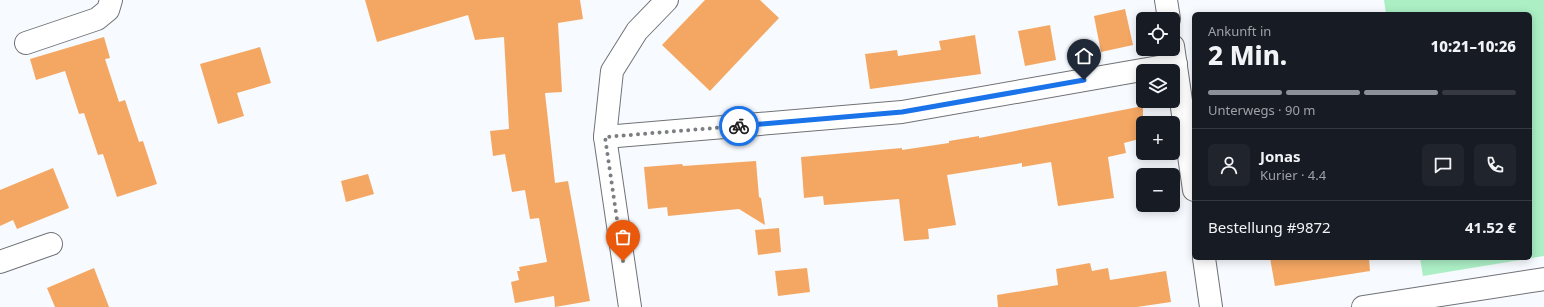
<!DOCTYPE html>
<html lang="de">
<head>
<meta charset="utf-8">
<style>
  body { margin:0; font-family:"Noto Sans",sans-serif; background:#20242c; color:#f1f3f6; height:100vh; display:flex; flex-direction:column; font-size:15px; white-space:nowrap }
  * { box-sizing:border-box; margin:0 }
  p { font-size:13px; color:#9ea1a6 }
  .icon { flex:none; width:22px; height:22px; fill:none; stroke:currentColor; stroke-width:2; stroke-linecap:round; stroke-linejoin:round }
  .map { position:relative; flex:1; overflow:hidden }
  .sheet { position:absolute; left:1192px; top:12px; width:340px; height:248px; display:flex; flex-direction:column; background:#171b24; border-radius:6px; box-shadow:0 2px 10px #0003 }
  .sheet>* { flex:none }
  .buttons { position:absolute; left:1136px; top:12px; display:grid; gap:8px }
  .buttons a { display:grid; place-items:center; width:44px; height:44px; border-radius:6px; background:#171b24; box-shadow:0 2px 10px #0003; font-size:20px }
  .pin { position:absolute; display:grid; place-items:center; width:34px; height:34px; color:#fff; margin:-41px -17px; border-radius:50% 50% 50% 0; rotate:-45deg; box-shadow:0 0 4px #0007 }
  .pin .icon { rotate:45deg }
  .courier { position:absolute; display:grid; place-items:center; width:40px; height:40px; margin:-20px; border:3px solid #1a73e8; border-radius:50%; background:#fff; color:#222; box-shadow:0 1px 5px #0007 }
  .headline em { font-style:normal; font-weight:800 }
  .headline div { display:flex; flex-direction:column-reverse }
  .headline { display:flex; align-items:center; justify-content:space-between; height:68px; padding:0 16px }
  h1 { font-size:26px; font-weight:800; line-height:30px }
  .bar { display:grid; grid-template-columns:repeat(4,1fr); gap:6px 4px; align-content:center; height:48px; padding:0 16px }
  .bar i { height:5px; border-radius:3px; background:#363941 }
  .bar .on { background:#8c9099 }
  .bar p { grid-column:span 4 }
  .line { display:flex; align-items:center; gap:10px; padding:0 16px; border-top:1px solid #363941 }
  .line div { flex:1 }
  .round { display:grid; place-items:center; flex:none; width:42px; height:42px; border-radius:6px; background:#20242c }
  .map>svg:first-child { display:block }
</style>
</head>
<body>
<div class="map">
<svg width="1544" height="307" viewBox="0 0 1544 307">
  <rect width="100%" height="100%" fill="#f7fafe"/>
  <!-- green -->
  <polygon fill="#acefc5" points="1384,0 1544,0 1544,256 1423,276 1420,258 1530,258 1530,14 1386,14"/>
  <!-- building -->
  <g fill="#f4a763">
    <polygon points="365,0 580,0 583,19 558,23 562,92 545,93 555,183 568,181 590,301 555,307 554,296 515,303 511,282 519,280 517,271 520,271 519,267 547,262 539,218 530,219 525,190 512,192 505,154 493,156 490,131 509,129 504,37 475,40 468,15 377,42"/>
    <polygon points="705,0 760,0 779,18 710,91 662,45"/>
    <polygon points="1125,9 1133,45 1101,52 1094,16"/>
    <polygon points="1050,25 1056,60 1025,66 1018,31"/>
    <polygon points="975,35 981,74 870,89 865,54 897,50 898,56 941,50 939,41"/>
    <polygon points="104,37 110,58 105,59 119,102 125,100 139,142 143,141 157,184 117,197 103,154 98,155 84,113 79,114 65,71 36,80 30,59"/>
    <polygon points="260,47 271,83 237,93 244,116 218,124 200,64"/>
    <polygon points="1143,106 1143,138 1124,143 1126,153 1108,157 1114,198 1058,206 1051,162 1022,167 1022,163 947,175 956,225 928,229 929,239 904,241 899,199 824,205 823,196 804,198 801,157 902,148 902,150 949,143 949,141 979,136 979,138"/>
    <polygon points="756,161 759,197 761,198 765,225 739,209 668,216 667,207 648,209 644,167 682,164 683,166"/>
    <polygon points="53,168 69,208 17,229 13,220 0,226 0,190"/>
    <polygon points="368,174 374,194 346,202 341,181"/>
    <polygon points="779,228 781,252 758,255 755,230"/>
    <polygon points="1270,258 1369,258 1370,271 1275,286"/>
    <polygon points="1090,263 1092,271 1108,268 1110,280 1166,271 1171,302 1137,307 998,307 997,295 1058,285 1056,269"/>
    <polygon points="94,268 109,307 55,307 47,288"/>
    <polygon points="807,268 810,292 778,296 775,271"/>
  </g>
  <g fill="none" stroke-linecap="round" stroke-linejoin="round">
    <defs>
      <g id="minor">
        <polyline points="1166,0 1169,19"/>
        <polyline points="26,43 97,19 108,10 111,0"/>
        <polyline points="1173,46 1194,190"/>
        <polyline points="605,137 902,112 1176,64"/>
        <polyline points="1204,258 1211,307"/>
        <polyline points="0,262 51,244"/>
        <polyline points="630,307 605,137 612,71 637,31 667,0"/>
        <polyline points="1363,307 1544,279"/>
      </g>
    </defs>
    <!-- minor casing -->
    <use href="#minor" stroke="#707276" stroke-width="24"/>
    <!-- minor -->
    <use href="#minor" stroke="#fff" stroke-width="22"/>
  </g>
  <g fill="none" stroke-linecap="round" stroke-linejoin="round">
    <!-- done -->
    <polyline stroke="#7c7e81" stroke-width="4" stroke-dasharray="0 7.2" points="623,261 605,137 739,126"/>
    <!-- route -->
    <polyline stroke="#1a73e8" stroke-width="5" points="739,126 902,112 1084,80"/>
  </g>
</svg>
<div class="buttons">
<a><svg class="icon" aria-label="locate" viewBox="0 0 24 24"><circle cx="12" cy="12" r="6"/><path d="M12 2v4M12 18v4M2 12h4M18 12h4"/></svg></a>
<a><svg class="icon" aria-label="layers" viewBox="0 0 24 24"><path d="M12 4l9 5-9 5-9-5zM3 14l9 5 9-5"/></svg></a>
<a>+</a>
<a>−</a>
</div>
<div class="pin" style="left:623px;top:261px;background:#ea580c"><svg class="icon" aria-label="bag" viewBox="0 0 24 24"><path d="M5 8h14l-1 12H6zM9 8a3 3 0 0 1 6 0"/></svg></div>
<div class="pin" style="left:1084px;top:80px;background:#1f2937"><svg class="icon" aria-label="home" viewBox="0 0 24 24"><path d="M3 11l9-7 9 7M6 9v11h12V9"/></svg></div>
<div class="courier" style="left:739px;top:126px"><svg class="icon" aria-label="bike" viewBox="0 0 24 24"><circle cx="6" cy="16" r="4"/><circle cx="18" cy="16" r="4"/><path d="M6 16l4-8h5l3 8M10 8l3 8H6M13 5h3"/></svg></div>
<section class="sheet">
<div class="headline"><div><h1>2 Min.</h1><p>Ankunft in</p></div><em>10:21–10:26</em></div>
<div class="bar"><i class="on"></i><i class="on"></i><i class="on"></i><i></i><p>Unterwegs · 90 m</p></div>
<div class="line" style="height:72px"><a class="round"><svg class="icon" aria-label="person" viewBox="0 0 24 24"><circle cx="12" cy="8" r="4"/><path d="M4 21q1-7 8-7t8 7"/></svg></a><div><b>Jonas</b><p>Kurier · 4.4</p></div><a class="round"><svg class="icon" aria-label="chat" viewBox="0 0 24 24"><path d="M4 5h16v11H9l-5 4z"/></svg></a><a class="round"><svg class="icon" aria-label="phone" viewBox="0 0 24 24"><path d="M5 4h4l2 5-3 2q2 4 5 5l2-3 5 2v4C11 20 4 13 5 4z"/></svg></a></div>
<div class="line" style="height:52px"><div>Bestellung #9872</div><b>41.52 €</b></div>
</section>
</div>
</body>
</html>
